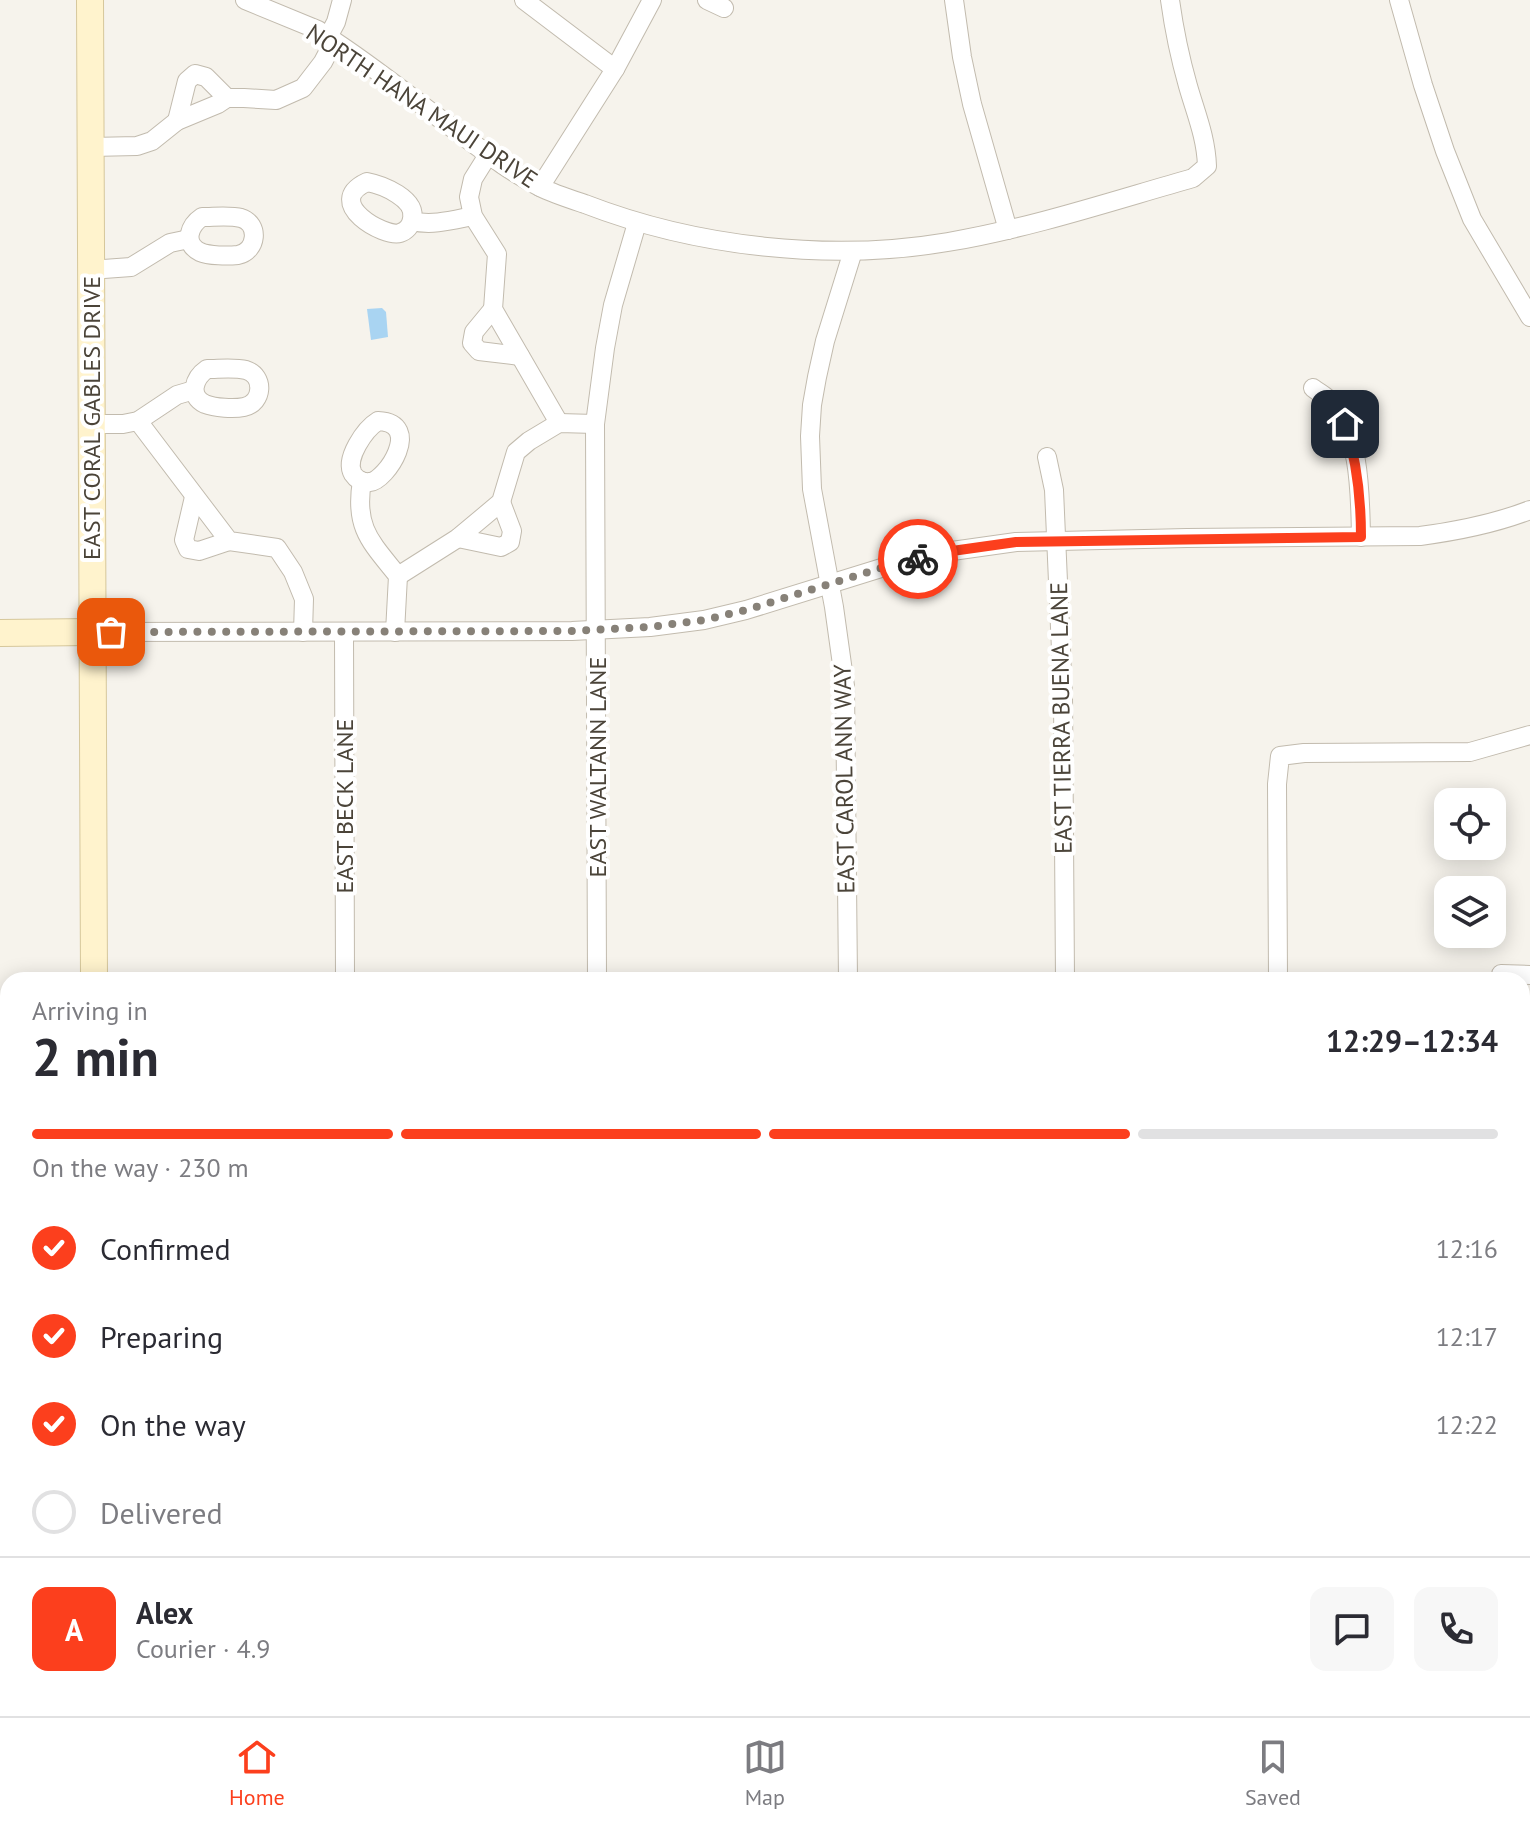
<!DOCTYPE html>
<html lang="en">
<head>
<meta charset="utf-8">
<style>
  body { margin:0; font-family:"PT Sans",sans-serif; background:#f7f7f7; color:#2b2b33; height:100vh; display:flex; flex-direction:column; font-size:30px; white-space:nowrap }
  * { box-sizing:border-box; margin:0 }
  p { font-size:26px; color:#7c7c81 }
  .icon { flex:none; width:44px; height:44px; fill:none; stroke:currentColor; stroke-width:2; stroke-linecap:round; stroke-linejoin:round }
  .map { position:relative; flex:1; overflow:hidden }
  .details { position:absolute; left:0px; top:972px; width:1530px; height:744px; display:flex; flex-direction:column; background:#fff; border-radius:24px 24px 0 0; box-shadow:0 4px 20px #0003 }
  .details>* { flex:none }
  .controls { position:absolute; left:1434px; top:788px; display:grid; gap:16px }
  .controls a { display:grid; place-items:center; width:72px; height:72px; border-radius:16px; background:#fff; box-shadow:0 4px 20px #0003; font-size:40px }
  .pin { position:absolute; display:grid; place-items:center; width:68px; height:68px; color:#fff; margin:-34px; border-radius:16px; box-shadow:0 4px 12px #0006 }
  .courier { position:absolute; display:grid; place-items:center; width:80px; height:80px; margin:-40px; border:6px solid #fc3f1d; border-radius:50%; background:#fff; color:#222; box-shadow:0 2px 10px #0007 }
  .summary em { font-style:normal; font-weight:800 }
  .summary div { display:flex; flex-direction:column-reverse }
  .summary { display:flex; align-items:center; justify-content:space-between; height:136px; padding:0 32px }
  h1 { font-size:52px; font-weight:800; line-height:60px }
  .bar { display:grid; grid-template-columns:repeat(4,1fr); gap:12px 8px; align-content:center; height:96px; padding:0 32px }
  .bar i { height:10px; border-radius:6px; background:#e1e1e2 }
  .bar .current { background:#fc3f1d }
  .bar p { grid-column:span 4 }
  .line { display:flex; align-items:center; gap:20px; padding:0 32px; border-top:2px solid #e1e1e2 }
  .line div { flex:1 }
  .round { display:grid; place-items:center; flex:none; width:84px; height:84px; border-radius:16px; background:#f7f7f7 }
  ol { padding:0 32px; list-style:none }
  li { display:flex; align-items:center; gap:24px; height:88px }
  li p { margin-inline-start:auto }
  li .icon { padding:8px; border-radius:50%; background:#fc3f1d; color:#fff; stroke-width:4 }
  li:last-child { color:#7c7c81 }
  li i { width:44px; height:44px; border:4px solid #e1e1e2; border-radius:50% }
  .dock { display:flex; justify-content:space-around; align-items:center; height:112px; border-top:2px solid #e1e1e2; background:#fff; font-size:22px; color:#7c7c81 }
  .dock a { display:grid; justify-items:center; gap:4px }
  .dock .current { color:#fc3f1d }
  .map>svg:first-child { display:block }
</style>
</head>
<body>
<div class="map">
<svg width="1530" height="1716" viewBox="0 0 1530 1716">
  <rect width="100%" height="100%" fill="#f6f3ec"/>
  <!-- water -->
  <polygon fill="#a9d4f2" points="382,308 386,312 388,337 371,340 367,309"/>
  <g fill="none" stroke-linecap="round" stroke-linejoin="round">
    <!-- stream -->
    <polyline stroke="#a9d4f2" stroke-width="5" points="1056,1708 1058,1716"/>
    <defs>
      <g id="street">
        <path d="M245,0L318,30L328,37C372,65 413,99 455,130C482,150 510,172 540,187C554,194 570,199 585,204C696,247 830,262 948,242C1031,228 1112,201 1193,178L1207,166C1206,137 1196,114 1188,86C1180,58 1174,29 1170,0"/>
        <polyline points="524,0 615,69"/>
        <polyline points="707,0 724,8"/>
        <polyline points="954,0 962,57 972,104 1008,230"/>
        <polyline points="1399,0 1423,85 1445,151 1472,219 1530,317"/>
        <polyline points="328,37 336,22 342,0"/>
        <polyline points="177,121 187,81 195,74 206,77 227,98"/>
        <polyline points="91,147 137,146 152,141 177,121 218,104 227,98 244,98 276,100 303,88 323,62 334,41"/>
        <polyline points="488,155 473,179 469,197 473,216 497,254 493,309 559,423"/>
        <path d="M367,182C383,185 417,199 412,219C411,226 406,231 400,233C385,238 322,203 367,182Z"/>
        <polyline points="540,187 615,69 652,0"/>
        <path d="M202,217C214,217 230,215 241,218C260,224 257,251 238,255C228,256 209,256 200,252C182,243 190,225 202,217Z"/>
        <path d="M412,221C432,226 453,220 473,216"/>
        <polyline points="90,270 131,267 170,243 189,239"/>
        <polyline points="493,309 474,332 472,343 479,351 520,356"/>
        <path d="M207,369C219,369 234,367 246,370C265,376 263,403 244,407C234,409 215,408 205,404C188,396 194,378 207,369Z"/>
        <path d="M1313,388C1318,392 1324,395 1328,399C1361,432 1360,494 1361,537"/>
        <polyline points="138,421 229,541 277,548 293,572 304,599 303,632"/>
        <path d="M378,421C424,423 386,481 370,482C363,483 357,480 353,474C344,459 365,429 378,421Z"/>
        <polyline points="91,424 123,424 138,421 177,395 194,390"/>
        <polyline points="1047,457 1054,490 1063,696 1065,980"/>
        <path d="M362,481C354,528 371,542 398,576L395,632"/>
        <polyline points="194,497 184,540 188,549 199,551 229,541"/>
        <polyline points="458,538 501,547 510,542 512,531 501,502"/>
        <polyline points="398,576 458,538 501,502 516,452 529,441 559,423 595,424"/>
        <path d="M91,632L572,631L650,627L704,620L746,610L891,565L945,552L1016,542L1187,538L1420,536C1458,531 1494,524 1530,510"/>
        <polyline points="344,632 345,980"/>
        <polyline points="1501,974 1530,975"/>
        <polyline points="597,980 595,424 605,348 613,305 637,223"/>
        <polyline points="848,980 845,686 834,607 812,489 810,436 812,405 817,377 825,341 853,251"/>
        <polyline points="1278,980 1277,784 1280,756 1304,753 1470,752 1530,735"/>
        <polyline points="0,1025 8,1025"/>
        <polyline points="1522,1219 1530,1219"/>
        <polyline points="0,1242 8,1242"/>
        <polyline points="1522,1453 1530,1452"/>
        <polyline points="0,1461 8,1460"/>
        <polyline points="390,1708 390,1716"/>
        <polyline points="99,1716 99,1708"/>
      </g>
      <g id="secondary">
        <polyline points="90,0 94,980"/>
        <polyline points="0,633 91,632"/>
      </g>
      <g id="primary">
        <polyline points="1522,1589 1530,1592"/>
        <polyline points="0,1590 8,1590"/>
        <polyline points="1522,1617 1530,1617"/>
        <polyline points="0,1622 8,1622"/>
      </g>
    </defs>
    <!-- street casing -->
    <use href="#street" stroke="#c2bbae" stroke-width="20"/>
    <!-- secondary casing -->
    <use href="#secondary" stroke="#d6c79b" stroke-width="28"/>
    <!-- primary casing -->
    <use href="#primary" stroke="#e6c16a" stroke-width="32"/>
    <!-- street -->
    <use href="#street" stroke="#fff" stroke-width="18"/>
    <!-- secondary -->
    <use href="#secondary" stroke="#fff3cd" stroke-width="26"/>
    <!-- primary -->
    <use href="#primary" stroke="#ffe39c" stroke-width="30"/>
  </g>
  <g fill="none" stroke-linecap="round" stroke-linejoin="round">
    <!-- done -->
    <polyline stroke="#878178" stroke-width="8" stroke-dasharray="0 14.4" points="111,632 572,631 650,627 704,620 746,610 891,565 918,559"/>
    <!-- route -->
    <path stroke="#fc3f1d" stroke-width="10" d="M918,559L945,552L1016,542L1361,537C1361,498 1357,461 1345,424"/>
  </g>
  <g text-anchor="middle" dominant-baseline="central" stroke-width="8" stroke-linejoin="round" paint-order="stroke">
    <!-- street labels -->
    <g font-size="24" fill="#4b4439" stroke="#fff">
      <text transform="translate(422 106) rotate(34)">NORTH HANA MAUI DRIVE</text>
      <text transform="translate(91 418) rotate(-90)">EAST CORAL GABLES DRIVE</text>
      <text transform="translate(1061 718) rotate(-91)">EAST TIERRA BUENA LANE</text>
      <text transform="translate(597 767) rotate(-90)">EAST WALTANN LANE</text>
      <text transform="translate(844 779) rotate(-91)">EAST CAROL ANN WAY</text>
      <text transform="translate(344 806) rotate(-90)">EAST BECK LANE</text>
    </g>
  </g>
</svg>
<div class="controls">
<a><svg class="icon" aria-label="locate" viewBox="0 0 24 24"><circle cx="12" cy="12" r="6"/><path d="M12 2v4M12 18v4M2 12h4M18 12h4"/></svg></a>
<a><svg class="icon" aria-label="layers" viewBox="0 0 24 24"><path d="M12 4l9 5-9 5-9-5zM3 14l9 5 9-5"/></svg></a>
</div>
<div class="pin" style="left:111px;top:632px;background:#ea580c"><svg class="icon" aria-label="bag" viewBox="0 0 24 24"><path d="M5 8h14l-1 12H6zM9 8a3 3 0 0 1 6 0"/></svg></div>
<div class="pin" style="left:1345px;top:424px;background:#1f2937"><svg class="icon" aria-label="home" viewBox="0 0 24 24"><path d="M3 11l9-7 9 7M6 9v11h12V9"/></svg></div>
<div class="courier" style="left:918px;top:559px"><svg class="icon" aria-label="bike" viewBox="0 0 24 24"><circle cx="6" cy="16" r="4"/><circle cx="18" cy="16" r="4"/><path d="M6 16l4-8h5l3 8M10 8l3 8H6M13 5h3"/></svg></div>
<section class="details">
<div class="summary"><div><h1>2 min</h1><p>Arriving in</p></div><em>12:29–12:34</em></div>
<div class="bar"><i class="current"></i><i class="current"></i><i class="current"></i><i></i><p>On the way · 230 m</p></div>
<ol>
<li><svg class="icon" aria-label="check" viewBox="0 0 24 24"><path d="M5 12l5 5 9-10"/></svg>Confirmed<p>12:16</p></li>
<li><svg class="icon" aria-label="check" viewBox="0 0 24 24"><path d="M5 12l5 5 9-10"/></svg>Preparing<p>12:17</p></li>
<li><svg class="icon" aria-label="check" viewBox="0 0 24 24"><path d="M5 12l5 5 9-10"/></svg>On the way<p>12:22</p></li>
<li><i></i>Delivered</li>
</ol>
<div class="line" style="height:144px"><b class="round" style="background:#fc3f1d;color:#fff">A</b><div><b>Alex</b><p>Courier · 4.9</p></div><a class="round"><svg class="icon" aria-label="chat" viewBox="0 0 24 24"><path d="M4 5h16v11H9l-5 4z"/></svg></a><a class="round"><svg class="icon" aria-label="phone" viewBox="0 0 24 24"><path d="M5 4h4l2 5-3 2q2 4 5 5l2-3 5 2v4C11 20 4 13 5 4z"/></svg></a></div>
</section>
</div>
<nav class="dock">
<a class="current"><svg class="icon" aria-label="home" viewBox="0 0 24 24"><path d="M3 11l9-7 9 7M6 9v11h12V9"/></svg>Home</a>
<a><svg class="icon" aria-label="map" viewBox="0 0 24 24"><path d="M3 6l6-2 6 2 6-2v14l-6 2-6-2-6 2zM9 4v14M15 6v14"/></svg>Map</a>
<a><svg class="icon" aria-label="saved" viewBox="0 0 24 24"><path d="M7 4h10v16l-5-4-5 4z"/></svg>Saved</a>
</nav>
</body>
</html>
